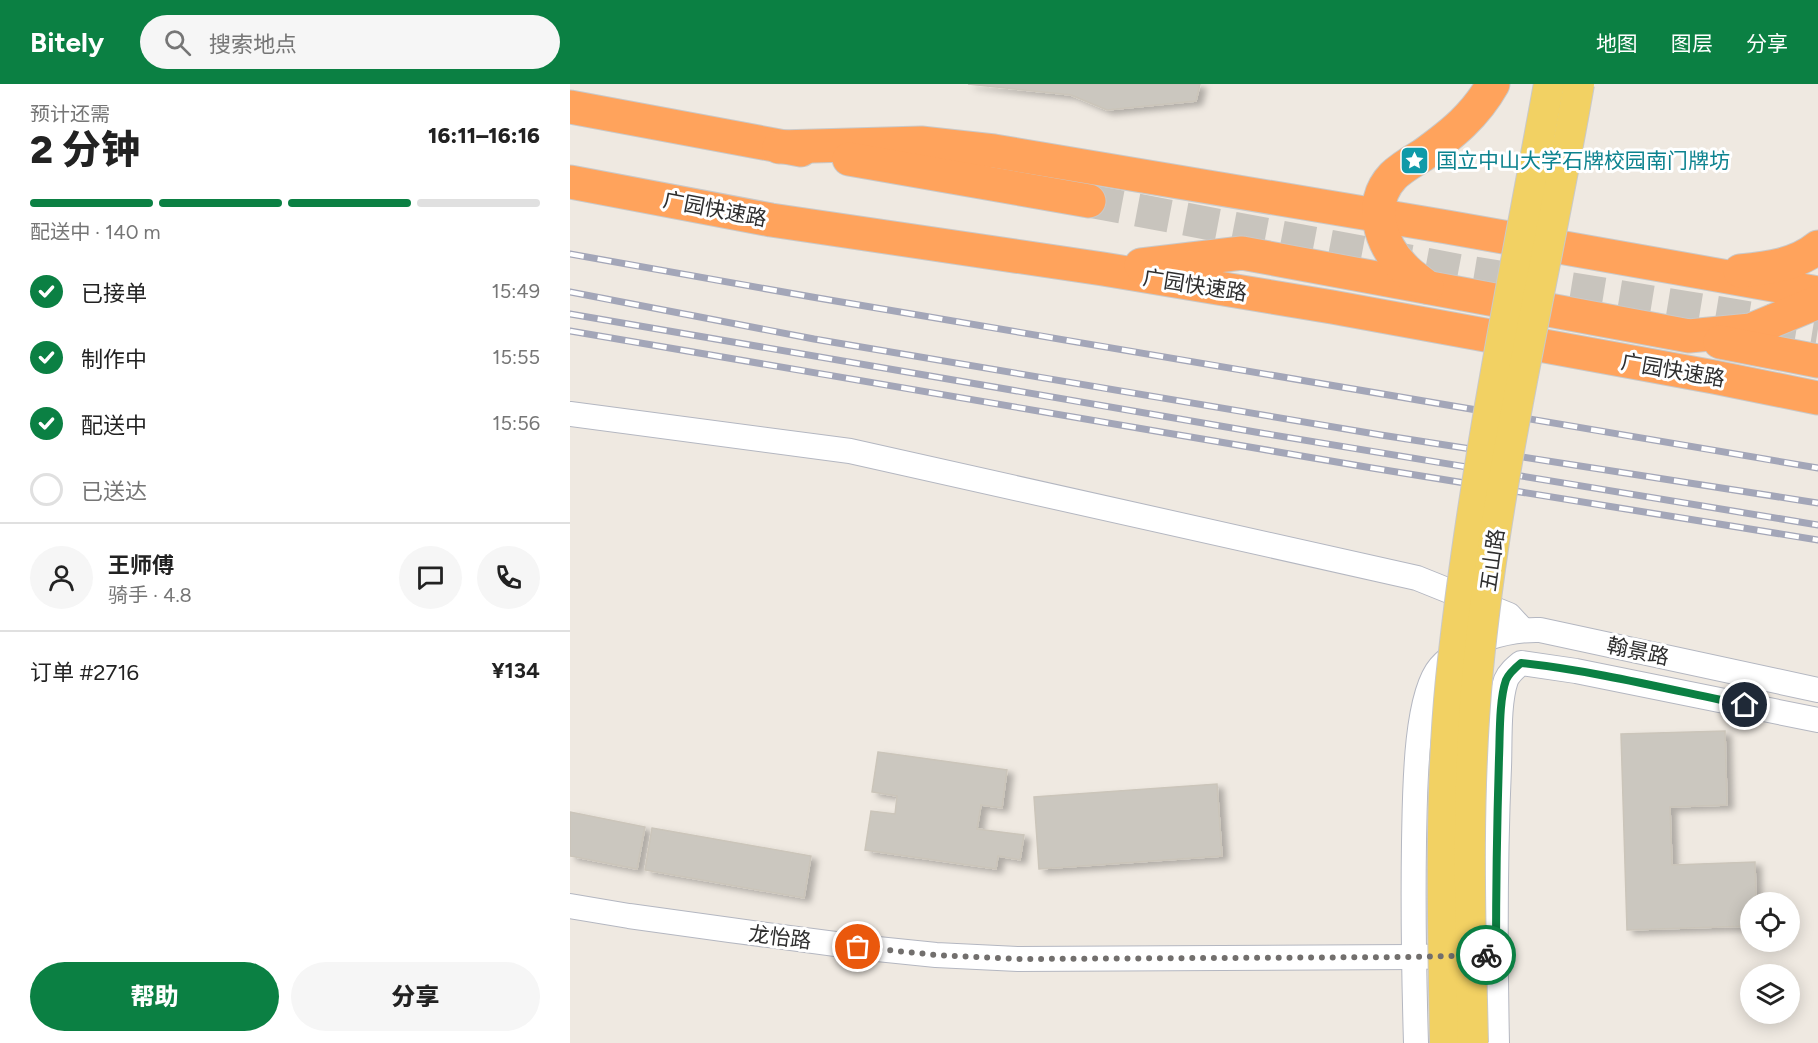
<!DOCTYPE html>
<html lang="zh">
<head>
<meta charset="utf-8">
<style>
  body { margin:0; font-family:Figtree,"Noto Sans SC",sans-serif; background:#f6f6f6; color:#222; height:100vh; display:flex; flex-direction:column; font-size:22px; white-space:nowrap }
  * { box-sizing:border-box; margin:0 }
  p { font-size:20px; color:#767676 }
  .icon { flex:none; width:33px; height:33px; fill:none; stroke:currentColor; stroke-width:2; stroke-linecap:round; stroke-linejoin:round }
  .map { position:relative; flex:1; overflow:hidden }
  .panel { display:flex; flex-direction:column; background:#fff; width:570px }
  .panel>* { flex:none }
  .tools { position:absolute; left:1170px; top:808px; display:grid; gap:12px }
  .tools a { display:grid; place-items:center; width:60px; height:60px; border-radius:50%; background:#fff; box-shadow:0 3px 15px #0003; font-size:30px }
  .pin { position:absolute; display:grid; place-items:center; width:51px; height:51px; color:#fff; margin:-26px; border:3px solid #fff; border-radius:50%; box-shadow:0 2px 6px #0007 }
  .courier { position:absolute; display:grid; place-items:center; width:60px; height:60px; margin:-30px; border:4px solid #0b8043; border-radius:50%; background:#fff; color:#222; box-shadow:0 2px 8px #0007 }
  .overview em { font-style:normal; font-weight:800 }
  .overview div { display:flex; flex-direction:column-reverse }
  .overview { display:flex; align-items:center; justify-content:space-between; height:102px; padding:0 30px }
  h1 { font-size:39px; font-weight:800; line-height:45px }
  .bar { display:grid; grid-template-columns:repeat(4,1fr); gap:9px 6px; align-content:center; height:72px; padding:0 30px }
  .bar i { height:8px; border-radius:4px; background:#e0e0e0 }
  .bar .on { background:#0b8043 }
  .bar p { grid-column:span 4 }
  .line { display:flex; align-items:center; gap:15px; padding:0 30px; border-top:2px solid #e0e0e0 }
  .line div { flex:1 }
  .round { display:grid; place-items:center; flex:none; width:63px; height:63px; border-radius:32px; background:#f6f6f6 }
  ol { padding:0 30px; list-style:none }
  li { display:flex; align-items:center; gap:18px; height:66px }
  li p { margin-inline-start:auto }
  li .icon { padding:6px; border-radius:50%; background:#0b8043; color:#fff; stroke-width:4 }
  li:last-child { color:#767676 }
  li i { width:33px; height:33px; border:3px solid #e0e0e0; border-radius:50% }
  .cta { display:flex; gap:12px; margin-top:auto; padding:12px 30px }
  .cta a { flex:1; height:69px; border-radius:36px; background:#0b8043; color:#fff; font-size:24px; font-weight:800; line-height:69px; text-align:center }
  .cta a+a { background:#f6f6f6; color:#222 }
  header { display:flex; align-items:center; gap:36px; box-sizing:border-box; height:84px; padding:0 30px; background:#0b8043; color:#fff }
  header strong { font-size:28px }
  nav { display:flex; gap:33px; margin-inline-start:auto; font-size:21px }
  .search { width:420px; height:54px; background:#f6f6f6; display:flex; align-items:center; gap:15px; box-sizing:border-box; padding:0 21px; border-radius:33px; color:#767676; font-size:22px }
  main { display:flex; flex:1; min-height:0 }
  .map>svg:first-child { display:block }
</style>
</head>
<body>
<header>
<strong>Bitely</strong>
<div class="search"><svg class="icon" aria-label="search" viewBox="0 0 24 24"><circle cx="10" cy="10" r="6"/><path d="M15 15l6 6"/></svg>搜索地点</div>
<nav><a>地图</a><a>图层</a><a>分享</a></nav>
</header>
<main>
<section class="panel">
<div class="overview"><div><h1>2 分钟</h1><p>预计还需</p></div><em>16:11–16:16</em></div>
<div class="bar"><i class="on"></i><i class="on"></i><i class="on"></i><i></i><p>配送中 · 140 m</p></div>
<ol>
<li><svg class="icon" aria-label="check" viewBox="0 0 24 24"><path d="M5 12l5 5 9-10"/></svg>已接单<p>15:49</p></li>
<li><svg class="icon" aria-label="check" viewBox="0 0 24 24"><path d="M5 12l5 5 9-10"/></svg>制作中<p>15:55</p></li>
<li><svg class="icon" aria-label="check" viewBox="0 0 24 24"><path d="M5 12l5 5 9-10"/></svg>配送中<p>15:56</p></li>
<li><i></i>已送达</li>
</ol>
<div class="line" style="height:108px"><a class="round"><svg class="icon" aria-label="person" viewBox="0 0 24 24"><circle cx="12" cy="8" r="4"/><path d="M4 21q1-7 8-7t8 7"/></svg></a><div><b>王师傅</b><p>骑手 · 4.8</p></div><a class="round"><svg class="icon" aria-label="chat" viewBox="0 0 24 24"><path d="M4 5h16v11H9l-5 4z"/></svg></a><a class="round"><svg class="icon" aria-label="phone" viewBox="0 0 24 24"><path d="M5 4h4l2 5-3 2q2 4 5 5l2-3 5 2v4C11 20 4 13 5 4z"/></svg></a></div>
<div class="line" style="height:78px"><div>订单 #2716</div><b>¥134</b></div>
<div class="cta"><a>帮助</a><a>分享</a></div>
</section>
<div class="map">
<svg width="1248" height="959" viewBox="0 0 1248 959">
  <defs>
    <filter id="shadow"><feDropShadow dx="6" dy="4" stdDeviation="3" flood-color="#0004"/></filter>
  </defs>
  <rect width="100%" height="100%" fill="#efe9e1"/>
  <!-- building -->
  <g fill="#cbc7bf" stroke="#cbc5ba" stroke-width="1.5" filter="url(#shadow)">
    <polygon points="398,0 630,0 626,17 537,26 501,11"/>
    <polygon points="1155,647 1157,721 1100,723 1102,781 1185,778 1186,819 1180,819 1180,842 1057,846 1051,650"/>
    <polygon points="308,668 437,686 432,724 411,721 407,745 454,751 450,776 428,772 426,785 295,766 301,727 325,730 327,712 302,708"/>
    <polygon points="647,700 652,772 469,785 464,713"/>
    <polygon points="0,728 75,743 67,785 0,772"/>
    <polygon points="82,744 241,772 234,814 75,786"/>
  </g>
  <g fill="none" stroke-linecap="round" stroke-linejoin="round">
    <!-- highway-tunnel -->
    <polyline stroke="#c8c4bd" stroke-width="33" stroke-dasharray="33 16" stroke-linecap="butt" points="519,117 892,187 1248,245"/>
    <defs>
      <g id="minor">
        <polyline points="0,330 280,367 847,494 939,531 952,545"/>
        <polyline points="0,822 59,832 160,846 288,863 366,871 448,875 844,873 926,871"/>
        <path d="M846,959C844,892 843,825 844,758C845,717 844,613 870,583C892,558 937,545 970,546L1248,606"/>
        <path d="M927,959C925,867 925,775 929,683C930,659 928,619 936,596C939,589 945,584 951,579L1006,587L1248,636"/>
      </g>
      <g id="highway">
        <polyline points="0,23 231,66"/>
        <polyline points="209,63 351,59 424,67 877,143 1248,209"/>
        <polyline points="279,75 519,117"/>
        <polyline points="0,98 201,136 533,185 762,223 1144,293 1248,314"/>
        <polyline points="571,181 672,169 1119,252 1181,246 1248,218"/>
        <path d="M1170,187C1198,184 1226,181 1248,163"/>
        <path d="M857,203C850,197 842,192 836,186C811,162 796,120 823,92C831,84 843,77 853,71C882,50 905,32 923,0"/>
        <polyline points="1150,258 1248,277"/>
      </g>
    </defs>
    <!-- minor casing -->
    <use href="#minor" stroke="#b4b7c1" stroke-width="26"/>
    <!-- highway casing -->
    <use href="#highway" stroke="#c9c9c9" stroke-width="35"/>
    <!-- minor -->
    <use href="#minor" stroke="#fff" stroke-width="24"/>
    <!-- highway -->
    <use href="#highway" stroke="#ffa35c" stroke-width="33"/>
    <defs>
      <g id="rail">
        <polyline points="0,170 242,213 1248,384"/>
        <polyline points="0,208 244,255 811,351 1248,419"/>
        <polyline points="0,230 691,349 1248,441"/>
        <polyline points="0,247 802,384 1248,456"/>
      </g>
    </defs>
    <!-- rail casing -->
    <use href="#rail" stroke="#a3a6b8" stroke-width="7"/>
    <!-- rail -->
    <use href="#rail" stroke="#fff" stroke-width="4.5" stroke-dasharray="14" stroke-linecap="butt"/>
    <defs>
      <g id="major-bridge">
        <path d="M875,959C873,838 869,716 881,595C902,394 943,198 979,0"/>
        <path d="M903,959C900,834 896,709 908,585C927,388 975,195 1009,0"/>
      </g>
    </defs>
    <!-- major-bridge casing -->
    <use href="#major-bridge" stroke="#c9c9c9" stroke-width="32" stroke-linecap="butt"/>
    <!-- major-bridge -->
    <use href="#major-bridge" stroke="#f2d163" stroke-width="30"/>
  </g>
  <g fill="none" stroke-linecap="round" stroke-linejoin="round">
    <!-- done -->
    <polyline stroke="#726f6d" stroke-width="6" stroke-dasharray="0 10.8" points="288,863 366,871 448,875 844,873 916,871"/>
    <!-- route -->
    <path stroke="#0b8043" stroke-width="8" d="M916,871H926C926,805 927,739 929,674C930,652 929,616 936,596C939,589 945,584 951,579C1026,587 1101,606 1175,621"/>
  </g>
  <!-- icons -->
  <defs>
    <symbol id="sight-square" viewBox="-11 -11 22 22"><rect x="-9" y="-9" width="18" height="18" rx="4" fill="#0f9aa8" stroke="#fff"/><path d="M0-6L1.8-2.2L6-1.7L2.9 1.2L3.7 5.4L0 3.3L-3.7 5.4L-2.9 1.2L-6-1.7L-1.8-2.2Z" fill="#fff"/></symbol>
  </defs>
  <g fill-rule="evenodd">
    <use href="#sight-square" x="828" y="60" width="33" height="33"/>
  </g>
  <g text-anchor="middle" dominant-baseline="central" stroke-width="6" stroke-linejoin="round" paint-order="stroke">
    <!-- culture labels -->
    <g font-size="21" fill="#0d838f" stroke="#fff" text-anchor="start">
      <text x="866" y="76">国立中山大学石牌校园南门牌坊</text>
    </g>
    <!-- street labels -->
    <g font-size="21" fill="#2e2e2e" stroke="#fff">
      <text transform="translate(145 125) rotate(11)">广园快速路</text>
      <text transform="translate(625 201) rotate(9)">广园快速路</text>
      <text transform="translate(1103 286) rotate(10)">广园快速路</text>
      <text transform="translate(922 476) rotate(-82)">五山路</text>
      <text transform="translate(1068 567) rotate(12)">翰景路</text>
      <text transform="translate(210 853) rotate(7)">龙怡路</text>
    </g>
  </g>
</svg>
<div class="tools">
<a><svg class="icon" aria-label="locate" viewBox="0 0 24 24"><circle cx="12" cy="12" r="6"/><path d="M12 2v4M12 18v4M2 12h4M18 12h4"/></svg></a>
<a><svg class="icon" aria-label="layers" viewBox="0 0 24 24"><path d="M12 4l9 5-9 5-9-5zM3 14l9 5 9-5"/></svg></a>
</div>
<div class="pin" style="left:288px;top:863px;background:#ea580c"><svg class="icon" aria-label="bag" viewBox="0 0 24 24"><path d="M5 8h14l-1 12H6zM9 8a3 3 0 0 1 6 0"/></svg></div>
<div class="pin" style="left:1175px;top:621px;background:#1f2937"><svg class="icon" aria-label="home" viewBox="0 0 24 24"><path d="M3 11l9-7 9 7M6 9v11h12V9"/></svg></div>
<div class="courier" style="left:916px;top:871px"><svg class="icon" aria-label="bike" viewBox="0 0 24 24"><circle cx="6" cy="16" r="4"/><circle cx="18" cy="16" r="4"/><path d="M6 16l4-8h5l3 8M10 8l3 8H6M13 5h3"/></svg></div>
</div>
</main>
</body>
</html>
